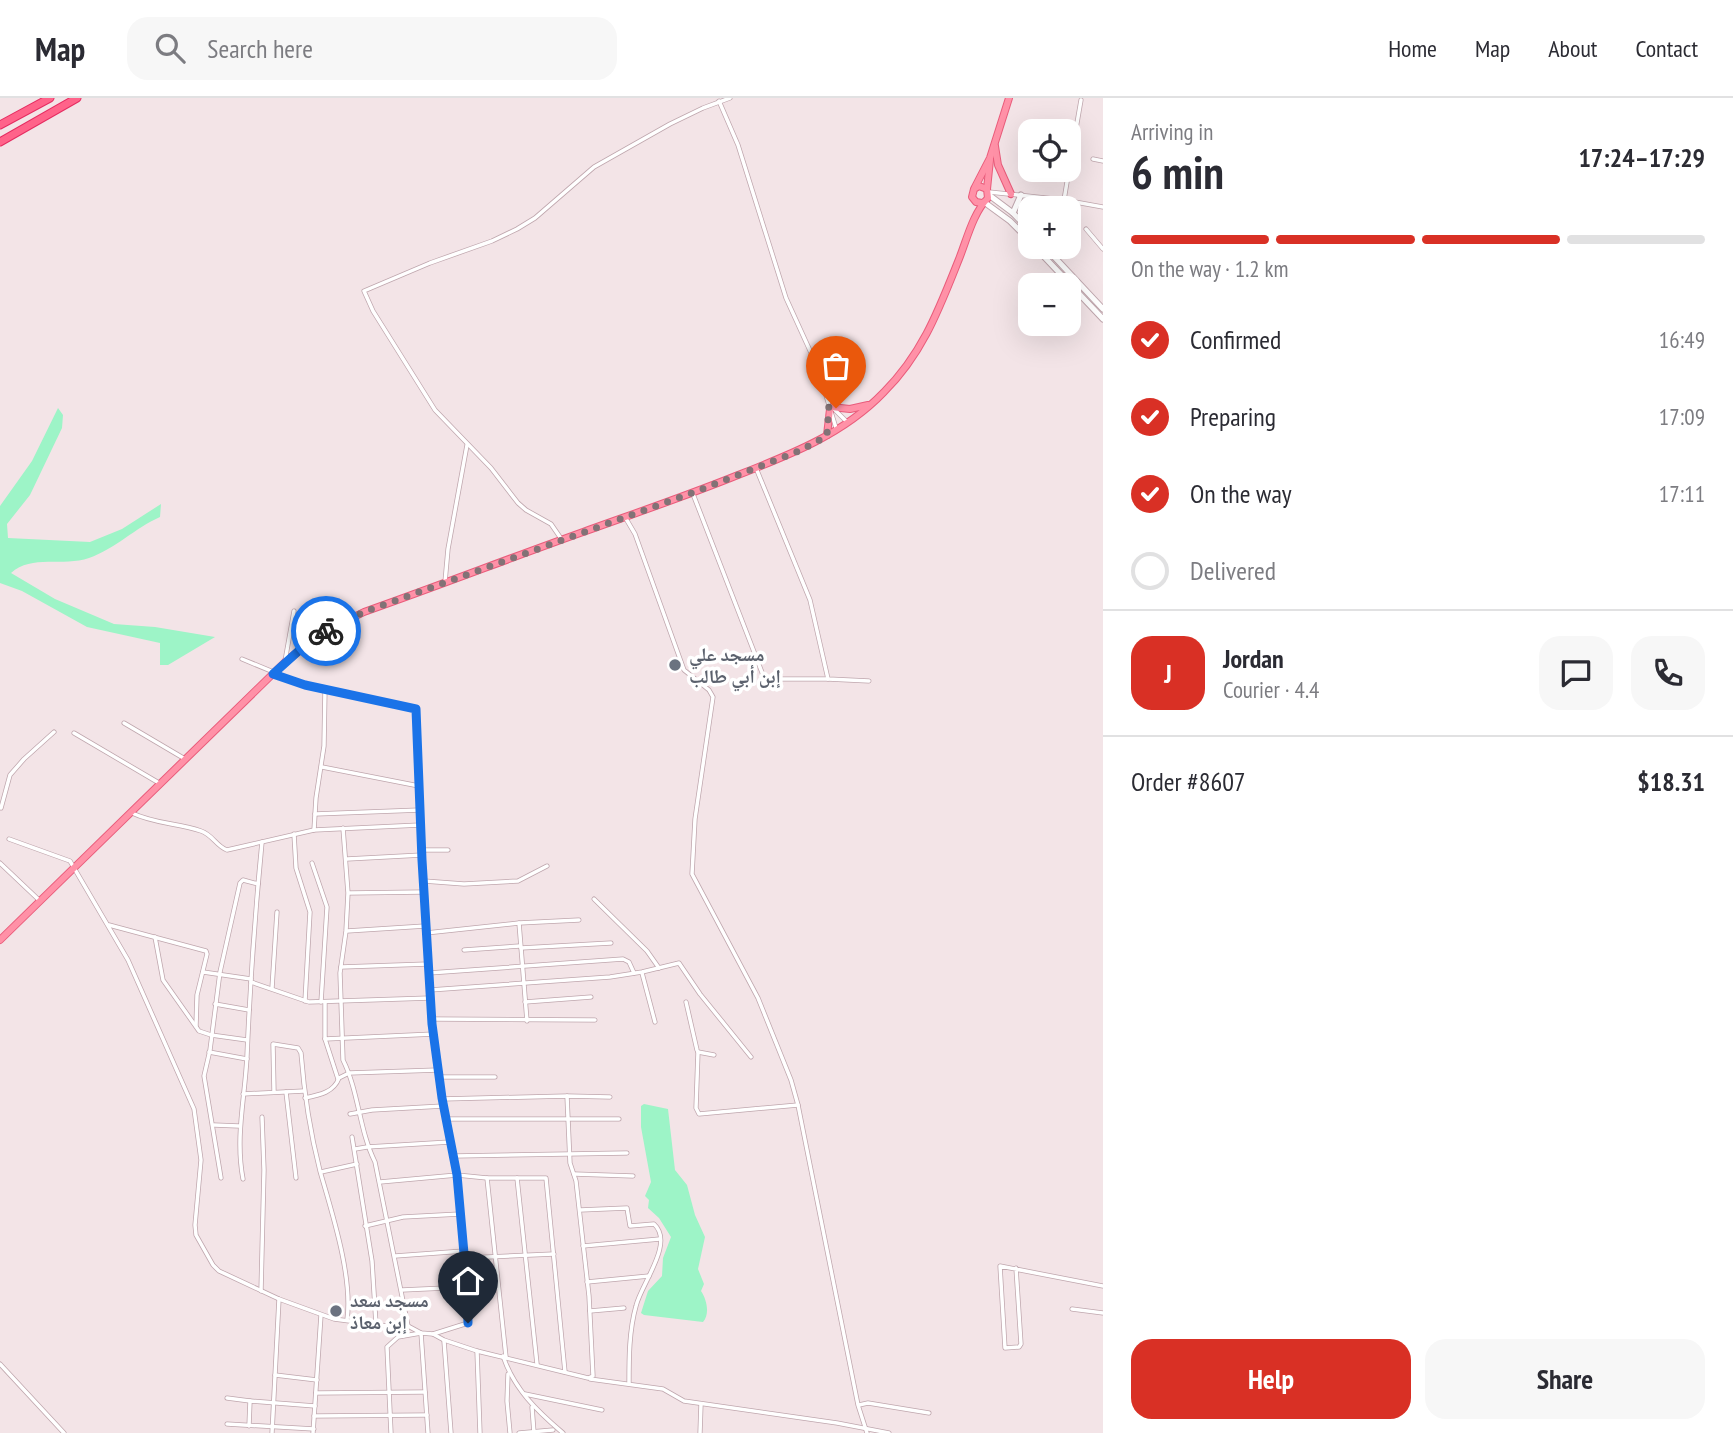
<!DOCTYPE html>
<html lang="en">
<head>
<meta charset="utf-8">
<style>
  body { margin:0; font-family:"PT Sans Narrow","Noto Naskh Arabic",sans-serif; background:#f7f7f7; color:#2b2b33; height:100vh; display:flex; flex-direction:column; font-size:26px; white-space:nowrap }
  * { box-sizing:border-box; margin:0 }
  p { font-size:23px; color:#7c7c81 }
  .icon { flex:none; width:38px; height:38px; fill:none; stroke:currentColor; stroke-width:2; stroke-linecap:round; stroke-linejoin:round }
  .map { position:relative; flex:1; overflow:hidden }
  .panel { display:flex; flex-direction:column; background:#fff; width:630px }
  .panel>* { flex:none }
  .buttons { position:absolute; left:1018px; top:21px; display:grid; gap:14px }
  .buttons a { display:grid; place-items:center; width:63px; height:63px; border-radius:14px; background:#fff; box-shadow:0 7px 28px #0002; font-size:35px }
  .pin { position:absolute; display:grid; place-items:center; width:60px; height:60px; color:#fff; margin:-72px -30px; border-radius:50% 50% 50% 0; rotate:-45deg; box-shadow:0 0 7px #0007 }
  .pin .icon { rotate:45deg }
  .courier { position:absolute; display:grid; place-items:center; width:70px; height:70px; margin:-35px; border:5px solid #1a73e8; border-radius:50%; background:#fff; color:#222; box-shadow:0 2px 9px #0007 }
  .headline em { font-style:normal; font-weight:800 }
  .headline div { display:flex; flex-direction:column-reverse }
  .headline { display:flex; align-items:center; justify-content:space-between; height:119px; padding:0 28px }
  h1 { font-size:46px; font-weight:800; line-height:52px }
  .bar { display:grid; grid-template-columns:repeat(4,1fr); gap:10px 7px; align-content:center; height:84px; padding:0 28px }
  .bar i { height:9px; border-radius:5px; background:#e1e1e2 }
  .bar .active { background:#d93025 }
  .bar p { grid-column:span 4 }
  .line { display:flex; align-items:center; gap:18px; padding:0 28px; border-top:2px solid #e1e1e2 }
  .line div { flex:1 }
  .round { display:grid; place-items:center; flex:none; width:74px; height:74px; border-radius:21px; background:#f7f7f7 }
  ol { padding:0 28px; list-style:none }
  li { display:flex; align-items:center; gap:21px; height:77px }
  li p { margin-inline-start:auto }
  li .icon { padding:7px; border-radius:50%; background:#d93025; color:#fff; stroke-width:4 }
  li:last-child { color:#7c7c81 }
  li i { width:38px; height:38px; border:4px solid #e1e1e2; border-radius:50% }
  .primary-button { display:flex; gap:14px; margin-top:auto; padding:14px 28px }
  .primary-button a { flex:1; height:80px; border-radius:21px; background:#d93025; color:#fff; font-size:28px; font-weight:800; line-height:80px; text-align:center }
  .primary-button a+a { background:#f7f7f7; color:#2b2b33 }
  header { display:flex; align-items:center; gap:42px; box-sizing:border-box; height:98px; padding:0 35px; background:#fff; border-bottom:2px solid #e1e1e2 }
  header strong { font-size:33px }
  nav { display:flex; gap:38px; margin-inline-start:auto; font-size:24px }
  .search { width:490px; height:63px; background:#f7f7f7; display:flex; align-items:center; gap:18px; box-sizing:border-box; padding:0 24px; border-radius:21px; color:#7c7c81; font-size:26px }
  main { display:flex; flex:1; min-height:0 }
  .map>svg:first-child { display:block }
</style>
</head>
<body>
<header>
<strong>Map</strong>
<div class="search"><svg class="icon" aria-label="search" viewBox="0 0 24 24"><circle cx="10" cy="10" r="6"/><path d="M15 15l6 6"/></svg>Search here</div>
<nav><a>Home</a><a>Map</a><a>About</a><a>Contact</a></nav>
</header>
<main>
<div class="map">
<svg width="1103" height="1335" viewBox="0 0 1103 1335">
  <rect width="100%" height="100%" fill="#f3e4e7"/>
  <!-- water -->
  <g fill="#9df4c7">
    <path d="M58,310L63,317L62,330L30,397L7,426L8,440L90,444L122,431L161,406L160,419C135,430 115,451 89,460C63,469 32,456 11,475L55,501L114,526L155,529L215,539L168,567H160V545L87,529L22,493L0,485V408L32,363Z"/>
    <path d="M644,1006L668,1011L675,1072L687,1087L695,1117L705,1139L698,1171L704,1186L701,1193C707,1202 710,1216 703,1224L644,1217L641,1215L648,1193L662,1178L663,1160L671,1139L659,1120L648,1110L649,1102L645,1098L651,1084L641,1029V1008Z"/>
  </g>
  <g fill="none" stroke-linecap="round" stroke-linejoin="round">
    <defs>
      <g id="minor">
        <polyline points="719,3 738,47 786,200 817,268 836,330"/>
        <polyline points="1093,61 1103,63"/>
        <polyline points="1069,71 1081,2"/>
        <polyline points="989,94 1064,102 1103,109"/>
        <polyline points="1064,102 1069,72"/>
        <polyline points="1086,131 1103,151"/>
        <polyline points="833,310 847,324"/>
        <polyline points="756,370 810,502 828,581 869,583"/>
        <polyline points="693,396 763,577 769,581 828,581"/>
        <polyline points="625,419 635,436 684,572 709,592 713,599 695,721 692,776 758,900 791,982 798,1007 858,1307 867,1335"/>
        <polyline points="562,442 551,426 526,412 518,405 491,370 435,312 373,213 364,193 430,165 492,143 517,131 535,120 594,69 670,26 703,10 730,0"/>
        <polyline points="445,484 448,451 467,347"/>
        <polyline points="285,563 294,513"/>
        <polyline points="124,625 185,661"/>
        <polyline points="74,635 159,685"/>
        <polyline points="322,669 419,688"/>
        <polyline points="1,710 10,677 24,661 54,634"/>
        <path d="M132,715C155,726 178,725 201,733C213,737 216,748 227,752L314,732L420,727"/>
        <polyline points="315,716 420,712"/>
        <path d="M343,730L348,795L346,833L340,875L343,962C359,994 359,1032 375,1064L408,1228"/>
        <polyline points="314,732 316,700 324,648 325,591"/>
        <polyline points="294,736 296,770 310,814 305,903"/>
        <polyline points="9,741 70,763 128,862 194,1011 201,1062 195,1127 196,1137 213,1167 219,1173 279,1201 334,1221 395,1229 408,1228 421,1235 433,1236 468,1225 467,1189 457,1077 442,1001 432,926 422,762 416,611 305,587 242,561"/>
        <polyline points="422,752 448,752"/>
        <polyline points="347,761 422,757"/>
        <polyline points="0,765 39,802"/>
        <polyline points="312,765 327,809 321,904"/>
        <polyline points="424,783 464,786 518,783 547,768"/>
        <polyline points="349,795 424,794"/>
        <polyline points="594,801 647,853 659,870"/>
        <polyline points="519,825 527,923"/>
        <polyline points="109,827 206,853 207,856 197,897 196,928"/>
        <polyline points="347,833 425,828"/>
        <polyline points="426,835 519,825 579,822"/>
        <polyline points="155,839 163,882 199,933 211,937 247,942"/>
        <polyline points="521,850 611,845"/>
        <polyline points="464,852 520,848"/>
        <polyline points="341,869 428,866"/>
        <polyline points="203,874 251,881"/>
        <polyline points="429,875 623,861 629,864 634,875"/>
        <polyline points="642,875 655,924"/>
        <polyline points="251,884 309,904 430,900"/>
        <polyline points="272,890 277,814"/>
        <polyline points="430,892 610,879 642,874 679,865 700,896 751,959"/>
        <polyline points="325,904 325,941 434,936"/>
        <polyline points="525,904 591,899"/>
        <polyline points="686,904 697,952 698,954 714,957"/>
        <polyline points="215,906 249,912"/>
        <polyline points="432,921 595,922"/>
        <polyline points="325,941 338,981"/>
        <polyline points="209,954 247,961"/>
        <polyline points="698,954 696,1010 699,1016 798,1007"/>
        <polyline points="438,979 495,979"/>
        <path d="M274,994L273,946L298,950L301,955C304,994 310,1034 320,1073C332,1115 353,1179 347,1222"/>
        <polyline points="286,994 296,1080"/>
        <polyline points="243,996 304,993"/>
        <path d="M305,1000C320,997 334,994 339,980L349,975L438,972"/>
        <polyline points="442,1001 567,998 610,999"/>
        <polyline points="350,1016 372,1012 443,1008"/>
        <polyline points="446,1021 619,1021"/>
        <polyline points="214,1027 239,1028"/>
        <polyline points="352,1039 372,1163 376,1226"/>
        <polyline points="355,1051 367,1049 450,1044"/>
        <polyline points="454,1058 627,1055"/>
        <polyline points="321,1074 357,1066"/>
        <polyline points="574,1076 633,1078"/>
        <polyline points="221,1080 204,978 210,952 220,874 240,785 243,782 258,786"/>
        <polyline points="487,1080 506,1259"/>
        <polyline points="517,1080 537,1266"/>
        <path d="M243,1081C235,1039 245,1000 247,958C250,887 255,815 262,744"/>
        <polyline points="380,1084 457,1077 487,1080 546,1080 565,1274"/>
        <path d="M580,1112L627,1110L630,1128L654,1126C675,1145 641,1186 636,1208C629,1233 629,1260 629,1285"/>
        <polyline points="365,1128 403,1119 460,1116"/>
        <polyline points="583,1148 660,1141"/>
        <polyline points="395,1158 464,1153"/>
        <polyline points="465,1160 554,1156"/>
        <polyline points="1016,1170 1021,1246 1019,1249 1005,1250 1000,1168 1103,1188"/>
        <polyline points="587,1184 649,1178"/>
        <polyline points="402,1192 467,1189"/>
        <polyline points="261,1193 264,1072 262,1019"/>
        <polyline points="1072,1211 1103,1215"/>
        <polyline points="590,1213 624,1210"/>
        <polyline points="433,1236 444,1242 477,1253 588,1280 593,1278 589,1198 576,1083 570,1065 567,998"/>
        <polyline points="444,1243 451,1335"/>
        <polyline points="477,1253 480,1335"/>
        <path d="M503,1258C514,1291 537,1313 563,1335"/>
        <polyline points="0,1266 64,1335"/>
        <polyline points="508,1276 507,1303 510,1335"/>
        <polyline points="275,1277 317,1282"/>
        <polyline points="590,1281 663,1291 684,1303 837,1325 889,1335"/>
        <polyline points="316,1295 425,1294"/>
        <polyline points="525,1296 602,1312"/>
        <polyline points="227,1300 250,1303"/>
        <polyline points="859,1307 868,1305 929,1315"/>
        <polyline points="532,1309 534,1335"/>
        <polyline points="314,1318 427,1317"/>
        <polyline points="227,1326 314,1331"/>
        <polyline points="249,1328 250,1303 315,1308"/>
        <polyline points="272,1335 279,1201"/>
        <polyline points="313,1335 321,1217"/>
        <polyline points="391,1335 387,1249 398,1239 421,1235 428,1335"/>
        <polyline points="519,1335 553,1332"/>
        <polyline points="700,1335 701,1306"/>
      </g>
      <g id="tertiary">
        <polyline points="989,97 1013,115 1031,134"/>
        <polyline points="984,104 1010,123 1031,144"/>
        <polyline points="1013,115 1021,97"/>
        <polyline points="1035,149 1103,221"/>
        <polyline points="1045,149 1103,211"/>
      </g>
      <g id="primary">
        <polyline points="995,48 998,67 1011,96"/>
        <polyline points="975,89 990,60 1009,0"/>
        <polyline points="987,91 990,62"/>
        <polyline points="831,309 850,311 868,307"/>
        <polyline points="827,337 830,311"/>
        <path d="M0,842L285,564L323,534L364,514C438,488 510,460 583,434C633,416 683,399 733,379C787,358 843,337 884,294C923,255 939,211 959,161C967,141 973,115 988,100L987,91L979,88L974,91L972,99L976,104L982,105"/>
      </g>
      <g id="motorway">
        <polyline points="0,27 50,0"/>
        <polyline points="0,44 77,0"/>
      </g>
    </defs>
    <!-- minor casing -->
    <use href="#minor" stroke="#bfa6ad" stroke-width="5"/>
    <!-- tertiary casing -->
    <use href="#tertiary" stroke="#bfa6ad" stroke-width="7"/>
    <!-- primary casing -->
    <use href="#primary" stroke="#e95c7b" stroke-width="8"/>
    <!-- motorway casing -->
    <use href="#motorway" stroke="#e52c61" stroke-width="9"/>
    <!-- minor -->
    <use href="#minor" stroke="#fff" stroke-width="3.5"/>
    <!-- tertiary -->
    <use href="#tertiary" stroke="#fff" stroke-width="5"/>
    <!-- primary -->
    <use href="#primary" stroke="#ff91a7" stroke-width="6"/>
    <!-- motorway -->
    <use href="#motorway" stroke="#ff638a" stroke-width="7"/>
  </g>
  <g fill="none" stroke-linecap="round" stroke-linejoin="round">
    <!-- done -->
    <polyline stroke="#827276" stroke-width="7" stroke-dasharray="0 12.6" points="326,533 364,514 692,395 799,353 827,338 829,306 836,310"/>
    <!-- route -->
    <polyline stroke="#1a73e8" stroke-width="9" points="326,533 303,549 273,576 305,587 416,611 422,762 432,926 442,1000 457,1077 467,1189 468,1225"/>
  </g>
  <!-- markers -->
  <g fill="#6b7280" stroke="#fff" stroke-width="2.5">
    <circle cx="675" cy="567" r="7"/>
    <circle cx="336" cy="1213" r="7"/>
  </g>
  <g text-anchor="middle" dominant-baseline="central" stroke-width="7" stroke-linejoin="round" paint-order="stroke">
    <!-- worship labels -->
    <g font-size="19" font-weight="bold" fill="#5b616d" stroke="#fff" text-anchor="start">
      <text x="689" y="556">مسجد علي<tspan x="689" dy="22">إبن أبي طالب</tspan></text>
      <text x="350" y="1202">مسجد سعد<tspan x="350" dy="22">إبن معاذ</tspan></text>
    </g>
  </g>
</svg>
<div class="buttons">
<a><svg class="icon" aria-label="locate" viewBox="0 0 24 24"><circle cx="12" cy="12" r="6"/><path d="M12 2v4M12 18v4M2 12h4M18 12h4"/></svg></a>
<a>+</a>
<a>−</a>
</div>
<div class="pin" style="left:836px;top:310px;background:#ea580c"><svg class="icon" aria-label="bag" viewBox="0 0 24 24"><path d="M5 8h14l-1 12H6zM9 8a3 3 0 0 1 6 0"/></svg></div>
<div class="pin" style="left:468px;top:1225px;background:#1f2937"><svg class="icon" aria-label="home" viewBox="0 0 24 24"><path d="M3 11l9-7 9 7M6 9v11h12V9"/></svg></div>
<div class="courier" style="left:326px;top:533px"><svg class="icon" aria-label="bike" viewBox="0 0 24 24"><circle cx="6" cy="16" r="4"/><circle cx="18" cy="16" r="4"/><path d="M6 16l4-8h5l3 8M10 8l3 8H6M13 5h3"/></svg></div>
</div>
<section class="panel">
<div class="headline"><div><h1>6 min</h1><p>Arriving in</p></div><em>17:24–17:29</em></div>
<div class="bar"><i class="active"></i><i class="active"></i><i class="active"></i><i></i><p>On the way · 1.2 km</p></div>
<ol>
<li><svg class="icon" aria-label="check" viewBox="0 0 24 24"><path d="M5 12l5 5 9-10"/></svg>Confirmed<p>16:49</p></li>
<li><svg class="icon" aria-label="check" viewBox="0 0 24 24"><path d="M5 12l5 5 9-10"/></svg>Preparing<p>17:09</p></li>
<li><svg class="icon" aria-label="check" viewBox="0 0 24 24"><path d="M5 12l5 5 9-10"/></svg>On the way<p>17:11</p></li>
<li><i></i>Delivered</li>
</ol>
<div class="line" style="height:126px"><b class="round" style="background:#d93025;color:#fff">J</b><div><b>Jordan</b><p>Courier · 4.4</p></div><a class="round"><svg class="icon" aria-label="chat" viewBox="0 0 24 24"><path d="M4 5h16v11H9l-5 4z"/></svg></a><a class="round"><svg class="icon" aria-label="phone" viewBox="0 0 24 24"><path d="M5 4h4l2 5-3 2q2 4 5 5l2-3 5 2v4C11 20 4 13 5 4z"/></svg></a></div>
<div class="line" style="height:91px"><div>Order #8607</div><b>$18.31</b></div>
<div class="primary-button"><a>Help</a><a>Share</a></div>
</section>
</main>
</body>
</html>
